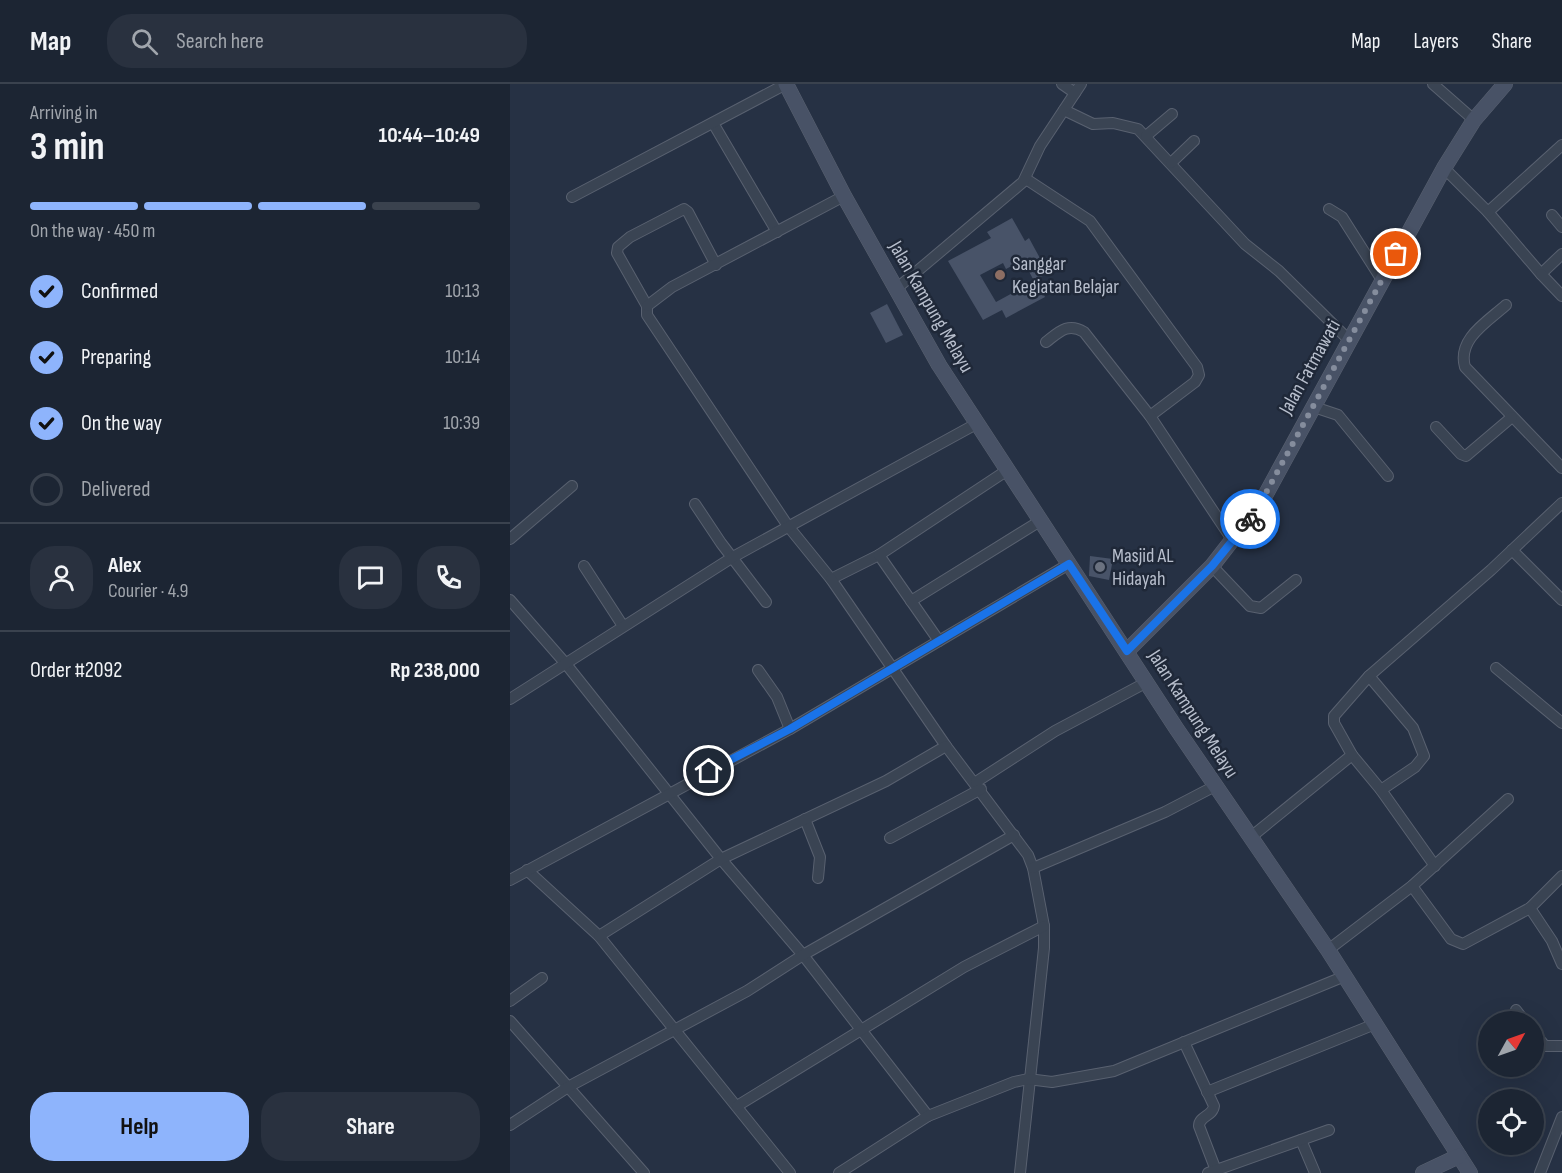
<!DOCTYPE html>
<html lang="en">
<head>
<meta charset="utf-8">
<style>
  body { margin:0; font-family:"Sofia Sans Condensed",sans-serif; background:#29313f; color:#f1f3f6; height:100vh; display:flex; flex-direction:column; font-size:22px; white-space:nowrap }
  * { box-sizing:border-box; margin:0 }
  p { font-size:20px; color:#a0a5ac }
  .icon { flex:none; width:33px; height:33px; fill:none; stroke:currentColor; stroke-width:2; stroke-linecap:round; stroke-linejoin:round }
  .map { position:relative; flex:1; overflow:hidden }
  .side { display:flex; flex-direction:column; background:#1c2533; width:510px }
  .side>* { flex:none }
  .needle { width:39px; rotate:50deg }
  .tools { position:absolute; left:968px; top:927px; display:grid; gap:12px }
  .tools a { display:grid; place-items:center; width:66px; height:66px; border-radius:50%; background:#1c2533; box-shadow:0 6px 24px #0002,0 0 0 2px #3a424e; font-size:30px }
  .pin { position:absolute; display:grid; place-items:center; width:51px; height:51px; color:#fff; margin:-26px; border:3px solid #fff; border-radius:50%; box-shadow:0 2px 6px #0007 }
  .courier { position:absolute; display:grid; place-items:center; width:60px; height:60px; margin:-30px; border:4px solid #1a73e8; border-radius:50%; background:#fff; color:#222; box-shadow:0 2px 8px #0007 }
  .head em { font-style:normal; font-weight:700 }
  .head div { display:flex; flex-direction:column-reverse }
  .head { display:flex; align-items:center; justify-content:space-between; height:102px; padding:0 30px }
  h1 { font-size:39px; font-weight:700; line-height:45px }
  .bar { display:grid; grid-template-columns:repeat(4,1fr); gap:9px 6px; align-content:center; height:72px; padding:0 30px }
  .bar i { height:8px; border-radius:4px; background:#3a424e }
  .bar .selected { background:#8eb4fc }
  .bar p { grid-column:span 4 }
  .line { display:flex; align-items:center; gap:15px; padding:0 30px; border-top:2px solid #3a424e }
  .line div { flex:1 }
  .round { display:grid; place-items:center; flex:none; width:63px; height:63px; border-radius:24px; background:#29313f }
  ol { padding:0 30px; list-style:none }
  li { display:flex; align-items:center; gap:18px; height:66px }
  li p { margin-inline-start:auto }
  li .icon { padding:6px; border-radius:50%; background:#8eb4fc; color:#111; stroke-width:4 }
  li:last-child { color:#a0a5ac }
  li i { width:33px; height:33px; border:3px solid #3a424e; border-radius:50% }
  .action { display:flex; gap:12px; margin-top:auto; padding:12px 30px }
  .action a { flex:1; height:69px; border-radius:24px; background:#8eb4fc; color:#111; font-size:24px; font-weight:700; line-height:69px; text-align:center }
  .action a+a { background:#29313f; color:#f1f3f6 }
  header { display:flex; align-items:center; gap:36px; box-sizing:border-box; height:84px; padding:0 30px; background:#1c2533; border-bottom:2px solid #3a424e }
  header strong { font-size:28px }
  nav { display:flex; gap:33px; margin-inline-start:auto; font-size:21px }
  .search { width:420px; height:54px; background:#29313f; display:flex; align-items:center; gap:15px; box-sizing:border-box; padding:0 21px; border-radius:24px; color:#a0a5ac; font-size:22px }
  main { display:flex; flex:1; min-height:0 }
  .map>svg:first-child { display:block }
</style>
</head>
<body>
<header>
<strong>Map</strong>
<div class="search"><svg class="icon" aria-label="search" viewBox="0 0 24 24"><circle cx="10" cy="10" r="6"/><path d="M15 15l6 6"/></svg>Search here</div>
<nav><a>Map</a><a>Layers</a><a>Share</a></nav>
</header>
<main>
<section class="side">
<div class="head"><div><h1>3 min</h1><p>Arriving in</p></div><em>10:44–10:49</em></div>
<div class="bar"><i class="selected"></i><i class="selected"></i><i class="selected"></i><i></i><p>On the way · 450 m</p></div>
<ol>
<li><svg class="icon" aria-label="check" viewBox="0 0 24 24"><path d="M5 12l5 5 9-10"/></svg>Confirmed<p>10:13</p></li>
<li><svg class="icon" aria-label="check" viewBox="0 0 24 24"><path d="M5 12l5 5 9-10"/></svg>Preparing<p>10:14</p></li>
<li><svg class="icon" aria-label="check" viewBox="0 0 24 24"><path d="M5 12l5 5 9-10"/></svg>On the way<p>10:39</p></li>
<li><i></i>Delivered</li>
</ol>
<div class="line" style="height:108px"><a class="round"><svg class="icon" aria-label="person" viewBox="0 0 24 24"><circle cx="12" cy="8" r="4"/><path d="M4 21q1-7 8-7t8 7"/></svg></a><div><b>Alex</b><p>Courier · 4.9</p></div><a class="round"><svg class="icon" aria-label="chat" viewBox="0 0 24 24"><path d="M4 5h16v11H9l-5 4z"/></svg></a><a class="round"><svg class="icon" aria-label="phone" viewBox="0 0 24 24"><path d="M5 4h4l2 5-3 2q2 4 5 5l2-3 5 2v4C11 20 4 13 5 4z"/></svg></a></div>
<div class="line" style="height:78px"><div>Order #2092</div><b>Rp 238,000</b></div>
<div class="action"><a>Help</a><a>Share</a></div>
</section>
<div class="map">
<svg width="1052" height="1089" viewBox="0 0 1052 1089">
  <rect width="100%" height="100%" fill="#263144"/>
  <!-- building -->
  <g fill="#485368">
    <polygon points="502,134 515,157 519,154 538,189 524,197 513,176 496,185 493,179 470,191 486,218 526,196 535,213 496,234 492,226 473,236 438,177 481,154 477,148"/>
    <polygon points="377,220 393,251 376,259 360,229"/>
    <polygon points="580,472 603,475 599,496 579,492"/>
  </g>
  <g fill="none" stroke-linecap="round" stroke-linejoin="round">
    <defs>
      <g id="street">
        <polyline points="552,0 565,9"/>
        <polyline points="923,0 964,36"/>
        <polyline points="554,26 583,40 603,39 628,45 735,160 769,187 839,256"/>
        <polyline points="203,39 267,148"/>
        <polyline points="636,52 662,30"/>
        <polyline points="661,79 684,57"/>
        <polyline points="934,84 978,128 1031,190 1052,170"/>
        <polyline points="516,95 580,137 687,283 689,291 685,298 640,332"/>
        <polyline points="62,113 276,0"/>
        <polyline points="819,125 832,133 872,196"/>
        <polyline points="978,128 1052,61"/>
        <polyline points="1042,131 1052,143"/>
        <polyline points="206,181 178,128 174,125 120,153 108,163 107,169 137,222 137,231 278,442 321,495 369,471"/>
        <polyline points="1031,190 1052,212"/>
        <polyline points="386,205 513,98 530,62 571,0"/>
        <path d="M996,221C977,238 947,255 955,283L1052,384"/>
        <polyline points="137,222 162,203 334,112"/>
        <path d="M536,258C549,248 558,238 574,248L640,332L723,457"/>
        <polyline points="804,323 828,331 878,392"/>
        <polyline points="926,343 951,370 956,372 1002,333"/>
        <polyline points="185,420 211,459 256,518"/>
        <polyline points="0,455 62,402"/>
        <polyline points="1002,466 1052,516"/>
        <polyline points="74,482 113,542"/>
        <polyline points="702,482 740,522 751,524 786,496"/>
        <polyline points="321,495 436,662 518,771 523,784 534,842 534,864 510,1089"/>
        <polyline points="0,516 56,580 211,775 293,871 418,1032"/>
        <polyline points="401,517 530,437"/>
        <polyline points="429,557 369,471 496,387"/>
        <polyline points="986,584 1052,639"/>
        <polyline points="248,586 267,613 280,645"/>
        <polyline points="859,592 903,644 914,672 905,683 871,706"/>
        <polyline points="0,615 223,473 466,340"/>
        <polyline points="842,671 871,706 925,782"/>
        <polyline points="466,698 545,647 637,598"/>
        <polyline points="295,735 310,773 308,794"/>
        <polyline points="741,753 842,671 824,639 824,632 859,592 981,486 1052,419"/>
        <polyline points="380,754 471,705"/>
        <polyline points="523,784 655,728 705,702"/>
        <polyline points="17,786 89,852 280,1089"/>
        <polyline points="0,796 280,645 559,480"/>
        <polyline points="902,802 941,855 953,860 1020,824 1052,792"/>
        <polyline points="1020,824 1042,857 1052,880"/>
        <polyline points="89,852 211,775 376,697 436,662"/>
        <polyline points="818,866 902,802 998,715"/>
        <polyline points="0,917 32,894"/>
        <polyline points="1006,926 1015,938"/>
        <polyline points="0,937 134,1089"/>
        <polyline points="1023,948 1035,962 1052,962"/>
        <path d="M674,958L704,1022C703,1032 689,1032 689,1042L707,1089"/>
        <polyline points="697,1008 865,940"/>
        <polyline points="227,1022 454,883 534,842"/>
        <polyline points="0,1041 58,1003 237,907 293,871 504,751"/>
        <polyline points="791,1056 805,1089"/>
        <polyline points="329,1089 418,1032 504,998 518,995 542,998 604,987 835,892"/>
        <polyline points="698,1089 819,1046"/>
        <polyline points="1030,1089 1052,1033"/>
      </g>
      <g id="secondary">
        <polyline points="276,0 334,112 429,281 666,644 818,866 960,1089"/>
        <polyline points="617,567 702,482 751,419 934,84 964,36 995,0"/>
        <polyline points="913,1089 949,1072"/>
      </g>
    </defs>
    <!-- street casing -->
    <use href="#street" stroke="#596170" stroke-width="12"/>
    <!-- secondary casing -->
    <use href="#secondary" stroke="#596170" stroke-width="16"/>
    <!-- street -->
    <use href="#street" stroke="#3a4453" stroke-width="10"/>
    <!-- secondary -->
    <use href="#secondary" stroke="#485266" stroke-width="15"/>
  </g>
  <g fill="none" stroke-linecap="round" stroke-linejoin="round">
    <!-- done -->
    <polyline stroke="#858d9d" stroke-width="6" stroke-dasharray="0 10.8" points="740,435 751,418 886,170"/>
    <!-- route -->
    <polyline stroke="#1a73e8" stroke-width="8" points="199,687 280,645 559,480 617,567 702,482 740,435"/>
  </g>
  <!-- markers -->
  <circle fill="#8d6e63" stroke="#1f2838" stroke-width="2" cx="490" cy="191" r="6"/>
  <circle fill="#6b7280" stroke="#1f2838" stroke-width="2" cx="590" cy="483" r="6"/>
  <g text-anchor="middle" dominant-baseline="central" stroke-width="5" stroke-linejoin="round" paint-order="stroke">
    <!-- poi labels -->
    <g font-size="20" fill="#b8bfcd" stroke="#1f2838" text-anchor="start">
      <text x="502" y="180">Sanggar<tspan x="502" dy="23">Kegiatan Belajar</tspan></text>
      <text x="602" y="472">Masjid AL<tspan x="602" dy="23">Hidayah</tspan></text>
    </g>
    <!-- street labels -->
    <g font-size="20" fill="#b8bfcd" stroke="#1f2838">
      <text transform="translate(421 223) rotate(60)">Jalan Kampung Melayu</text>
      <text transform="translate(800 283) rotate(-61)">Jalan Fatmawati</text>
      <text transform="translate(683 630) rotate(57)">Jalan Kampung Melayu</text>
    </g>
  </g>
</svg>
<div class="tools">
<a><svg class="needle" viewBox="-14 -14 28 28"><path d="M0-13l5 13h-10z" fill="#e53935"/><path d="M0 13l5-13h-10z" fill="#a0a5ac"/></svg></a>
<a><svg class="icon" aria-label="locate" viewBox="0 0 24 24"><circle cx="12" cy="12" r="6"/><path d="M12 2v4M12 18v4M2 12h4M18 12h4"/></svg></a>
</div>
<div class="pin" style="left:886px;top:170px;background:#ea580c"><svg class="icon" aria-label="bag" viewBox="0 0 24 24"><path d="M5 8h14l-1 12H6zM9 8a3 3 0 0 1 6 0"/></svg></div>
<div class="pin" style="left:199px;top:687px;background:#1f2937"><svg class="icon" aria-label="home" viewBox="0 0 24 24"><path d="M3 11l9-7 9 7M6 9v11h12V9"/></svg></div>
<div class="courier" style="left:740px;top:435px"><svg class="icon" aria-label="bike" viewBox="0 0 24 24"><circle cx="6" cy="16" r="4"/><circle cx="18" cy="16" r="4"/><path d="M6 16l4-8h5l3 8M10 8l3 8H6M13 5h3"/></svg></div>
</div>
</main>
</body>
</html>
